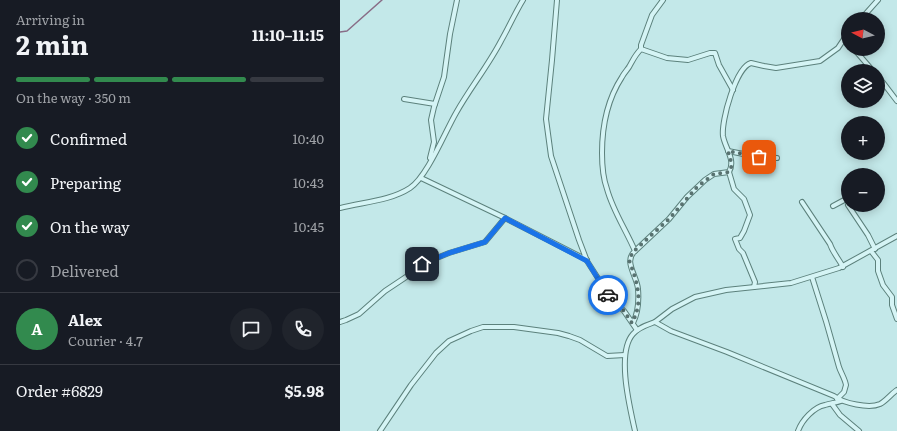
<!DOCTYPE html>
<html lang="en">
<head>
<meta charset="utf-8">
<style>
  body { margin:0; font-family:Literata,serif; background:#20242c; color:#f1f3f6; height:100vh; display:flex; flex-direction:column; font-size:15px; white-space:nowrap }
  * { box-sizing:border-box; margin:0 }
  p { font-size:13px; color:#9ea1a6 }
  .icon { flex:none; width:22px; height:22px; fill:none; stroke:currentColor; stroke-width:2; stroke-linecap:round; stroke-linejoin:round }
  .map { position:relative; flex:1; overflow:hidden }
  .details { display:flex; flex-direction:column; background:#171b24; width:340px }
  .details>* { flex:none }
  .needle { width:26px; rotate:277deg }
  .fabs { position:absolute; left:501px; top:12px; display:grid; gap:8px }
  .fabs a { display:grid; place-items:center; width:44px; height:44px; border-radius:50%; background:#171b24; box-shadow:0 2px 10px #0003; font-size:20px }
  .pin { position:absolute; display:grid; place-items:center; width:34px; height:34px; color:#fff; margin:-17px; border-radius:8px; box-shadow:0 2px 6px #0006 }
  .courier { position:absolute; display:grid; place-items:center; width:40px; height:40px; margin:-20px; border:3px solid #1a73e8; border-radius:50%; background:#fff; color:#222; box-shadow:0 1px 5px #0007 }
  .head em { font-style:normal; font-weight:700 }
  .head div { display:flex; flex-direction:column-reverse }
  .head { display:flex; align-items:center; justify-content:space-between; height:68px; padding:0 16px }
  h1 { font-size:26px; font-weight:700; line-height:30px }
  .bar { display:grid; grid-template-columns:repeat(4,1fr); gap:6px 4px; align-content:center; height:48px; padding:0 16px }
  .bar i { height:5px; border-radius:3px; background:#363941 }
  .bar .selected { background:#328a4e }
  .bar p { grid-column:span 4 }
  .line { display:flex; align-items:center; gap:10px; padding:0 16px; border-top:1px solid #363941 }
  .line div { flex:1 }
  .round { display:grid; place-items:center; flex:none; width:42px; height:42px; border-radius:21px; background:#20242c }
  ol { padding:0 16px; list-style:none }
  li { display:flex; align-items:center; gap:12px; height:44px }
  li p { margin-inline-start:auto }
  li .icon { padding:4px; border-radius:50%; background:#328a4e; color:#fff; stroke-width:4 }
  li:last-child { color:#9ea1a6 }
  li i { width:22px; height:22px; border:2px solid #363941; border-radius:50% }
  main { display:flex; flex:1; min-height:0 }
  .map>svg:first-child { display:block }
</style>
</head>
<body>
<main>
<section class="details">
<div class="head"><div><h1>2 min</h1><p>Arriving in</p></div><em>11:10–11:15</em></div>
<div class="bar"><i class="selected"></i><i class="selected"></i><i class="selected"></i><i></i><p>On the way · 350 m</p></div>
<ol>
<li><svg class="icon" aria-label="check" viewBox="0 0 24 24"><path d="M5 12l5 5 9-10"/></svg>Confirmed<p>10:40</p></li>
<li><svg class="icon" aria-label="check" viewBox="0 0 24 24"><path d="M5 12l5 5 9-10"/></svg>Preparing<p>10:43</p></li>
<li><svg class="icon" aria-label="check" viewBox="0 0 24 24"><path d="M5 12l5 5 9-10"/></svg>On the way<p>10:45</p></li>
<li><i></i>Delivered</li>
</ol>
<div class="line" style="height:72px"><b class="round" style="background:#328a4e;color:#fff">A</b><div><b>Alex</b><p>Courier · 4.7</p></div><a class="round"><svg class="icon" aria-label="chat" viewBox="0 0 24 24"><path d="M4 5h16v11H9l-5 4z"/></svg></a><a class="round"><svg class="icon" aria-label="phone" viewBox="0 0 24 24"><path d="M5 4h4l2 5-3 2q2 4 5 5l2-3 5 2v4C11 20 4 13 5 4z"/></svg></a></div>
<div class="line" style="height:52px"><div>Order #6829</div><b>$5.98</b></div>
</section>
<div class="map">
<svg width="557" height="431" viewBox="0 0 557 431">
  <rect width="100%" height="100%" fill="#c3e8e9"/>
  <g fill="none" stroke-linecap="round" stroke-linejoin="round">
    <!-- stream -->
    <polyline stroke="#896d87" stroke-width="1.5" points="0,32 7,31 42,0"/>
    <defs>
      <g id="street">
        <polyline points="217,0 212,60 206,119 211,156 239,240 247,261 270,297 284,311 297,330"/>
        <polyline points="521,19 538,0"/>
        <polyline points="301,49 327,58 348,60 370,53 375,53 379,65 393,90"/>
        <polyline points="514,49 533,71"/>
        <polyline points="538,76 557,101"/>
        <polyline points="64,99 95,104"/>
        <polyline points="388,151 419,157 437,158"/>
        <polyline points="90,158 94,142 91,120 94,107 104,77 110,34 117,0"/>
        <polyline points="389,172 394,189 404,199 410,215 404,231 400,238 395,239 399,249 403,253 415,282 414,287"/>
        <polyline points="81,178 165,218 247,260"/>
        <path d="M462,202L490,244C493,253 499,259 503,267"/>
        <polyline points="508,205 528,235 535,249"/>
        <polyline points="493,206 508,198"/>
        <path d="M0,208C23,202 50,201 70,188C87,177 105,132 116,113C130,88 148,66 161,41C169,27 175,13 183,0"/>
        <path d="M295,251L329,219L347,197L365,180L374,174L389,172C396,160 385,148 383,136C381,121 396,67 411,63L424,66L436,68L480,61L498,48L508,33"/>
        <polyline points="531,251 538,260 538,271 543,285 552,297 552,305 557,319"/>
        <path d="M472,277C482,307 491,337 499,367C501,373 505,379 506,385L504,392L497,399"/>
        <polyline points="0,322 6,320 19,314 45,291 66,277 82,264 109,253 145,242 165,218"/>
        <polyline points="315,322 332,309 355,297 386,290 451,283 499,268 557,236"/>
        <path d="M293,323C298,313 299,301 298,289C297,276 283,261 295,251C286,230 273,211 267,189C263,178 262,165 262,153C262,126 267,100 282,77C284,73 287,70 289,67C293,60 295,55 301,49V45L312,15L323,0"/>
        <polyline points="492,404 500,415 519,431"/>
        <polyline points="40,431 71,385 96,353 109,341 131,331 143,327 174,327 218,333 229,336 240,340 267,356 285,355"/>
        <path d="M295,431C290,408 276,353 293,334C299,327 307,325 315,322L331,331L387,352L494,396C503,403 529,409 540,404C546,401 551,394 557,390"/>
        <path d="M458,431C462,420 474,407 485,405C491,403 496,403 501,401"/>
      </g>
    </defs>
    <!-- street casing -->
    <use href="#street" stroke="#5c817c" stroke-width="6"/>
    <!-- street -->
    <use href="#street" stroke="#d5f4f5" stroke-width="4"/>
  </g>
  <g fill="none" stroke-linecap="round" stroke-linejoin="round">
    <!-- done -->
    <path stroke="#587270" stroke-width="4" stroke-dasharray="0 7.2" d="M268,295L284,311L292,323C304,301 297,282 289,260L293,252L329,219L357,187L374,174L389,172L392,165L388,151L419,157"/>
    <!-- route -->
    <polyline stroke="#1a73e8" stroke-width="5" points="82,264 109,253 145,242 165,218 247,261 268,295"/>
  </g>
</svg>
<div class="fabs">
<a><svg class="needle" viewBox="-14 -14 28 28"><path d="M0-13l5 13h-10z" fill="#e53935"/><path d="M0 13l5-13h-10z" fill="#9ea1a6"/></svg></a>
<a><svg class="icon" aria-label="layers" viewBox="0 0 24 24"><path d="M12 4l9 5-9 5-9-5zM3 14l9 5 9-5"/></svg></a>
<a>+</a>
<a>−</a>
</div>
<div class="pin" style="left:419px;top:157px;background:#ea580c"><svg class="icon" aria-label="bag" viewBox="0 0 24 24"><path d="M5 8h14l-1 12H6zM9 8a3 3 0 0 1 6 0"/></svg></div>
<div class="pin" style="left:82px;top:264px;background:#1f2937"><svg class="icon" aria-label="home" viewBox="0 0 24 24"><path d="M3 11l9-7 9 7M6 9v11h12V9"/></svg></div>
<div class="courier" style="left:268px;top:295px"><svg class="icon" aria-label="car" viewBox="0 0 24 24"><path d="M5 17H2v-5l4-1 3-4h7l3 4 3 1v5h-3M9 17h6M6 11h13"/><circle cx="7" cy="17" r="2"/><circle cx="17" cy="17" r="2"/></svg></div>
</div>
</main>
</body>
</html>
